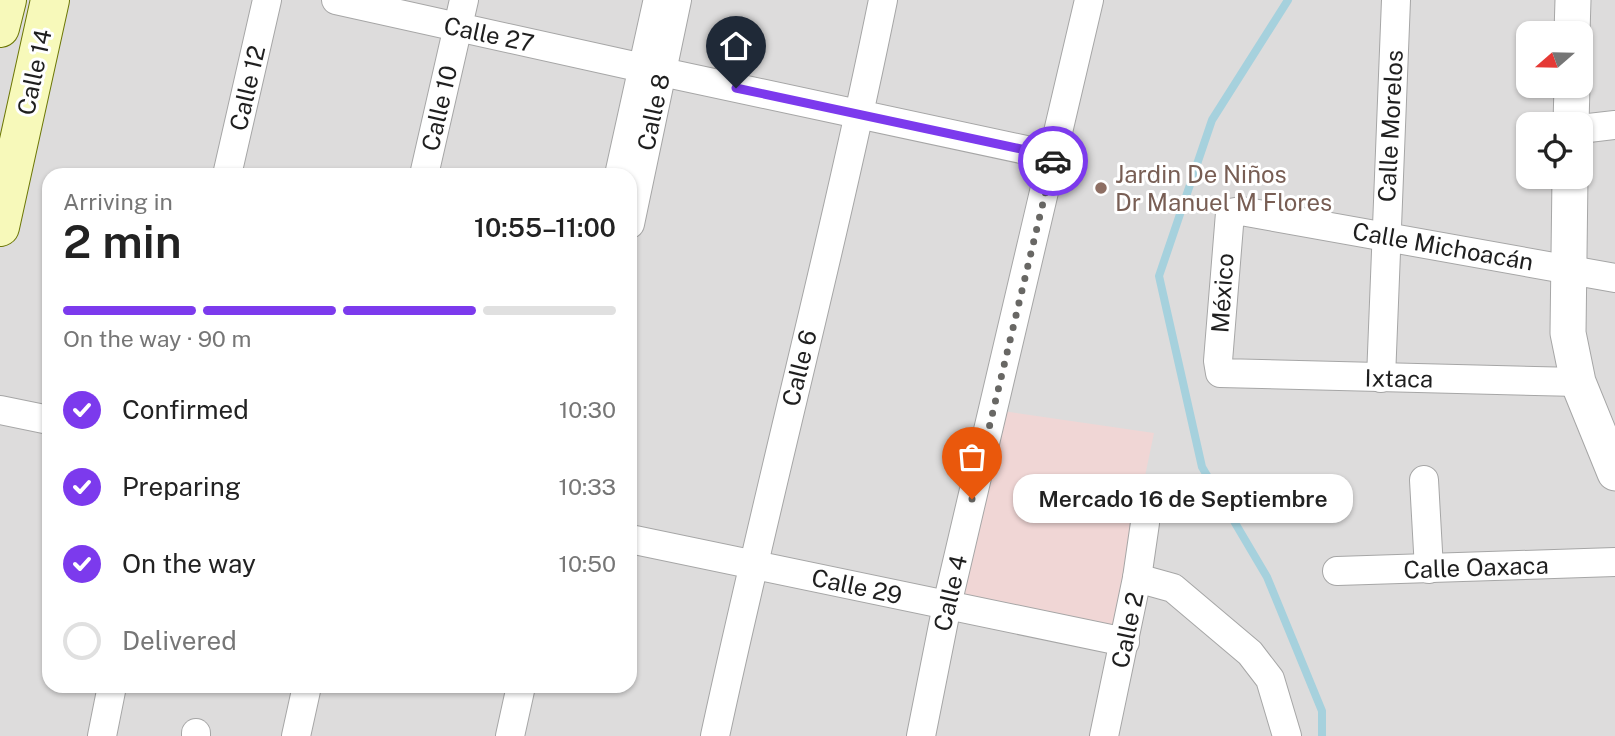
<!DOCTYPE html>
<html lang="en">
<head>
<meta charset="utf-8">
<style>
  body { margin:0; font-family:"Public Sans",sans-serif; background:#f6f6f6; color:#222; height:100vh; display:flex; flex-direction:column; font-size:26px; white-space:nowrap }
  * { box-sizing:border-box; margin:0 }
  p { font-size:23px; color:#767676 }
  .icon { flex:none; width:38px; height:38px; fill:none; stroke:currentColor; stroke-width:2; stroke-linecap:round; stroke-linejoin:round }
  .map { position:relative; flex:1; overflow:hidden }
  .side { position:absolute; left:42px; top:168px; width:595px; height:525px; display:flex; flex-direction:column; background:#fff; border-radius:21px; box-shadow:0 2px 5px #0004 }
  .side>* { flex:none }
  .needle { width:46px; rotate:250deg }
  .fabs { position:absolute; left:1516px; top:21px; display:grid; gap:14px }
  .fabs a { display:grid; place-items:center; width:77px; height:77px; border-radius:14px; background:#fff; box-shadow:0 2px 5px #0004; font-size:35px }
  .pin { position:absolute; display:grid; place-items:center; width:60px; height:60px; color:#fff; margin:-72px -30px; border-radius:50% 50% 50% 0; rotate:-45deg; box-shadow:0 0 7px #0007 }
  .pin .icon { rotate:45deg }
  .courier { position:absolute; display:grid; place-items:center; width:70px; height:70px; margin:-35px; border:5px solid #7c3aed; border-radius:50%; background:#fff; color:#222; box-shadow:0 2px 9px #0007 }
  .bubble { position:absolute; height:49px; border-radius:21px; background:#fff; box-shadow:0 2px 5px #0004; font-size:23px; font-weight:600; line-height:49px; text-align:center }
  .summary em { font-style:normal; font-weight:600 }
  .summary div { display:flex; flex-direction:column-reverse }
  .summary { display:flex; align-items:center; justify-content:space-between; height:119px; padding:0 21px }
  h1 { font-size:46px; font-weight:600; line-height:52px }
  .bar { display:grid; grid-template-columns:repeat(4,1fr); gap:10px 7px; align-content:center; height:84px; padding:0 21px }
  .bar i { height:9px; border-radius:5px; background:#e0e0e0 }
  .bar .current { background:#7c3aed }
  .bar p { grid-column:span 4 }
  ol { padding:0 21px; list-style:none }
  li { display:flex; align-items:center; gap:21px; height:77px }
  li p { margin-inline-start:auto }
  li .icon { padding:7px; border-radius:50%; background:#7c3aed; color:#fff; stroke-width:4 }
  li:last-child { color:#767676 }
  li i { width:38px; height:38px; border:4px solid #e0e0e0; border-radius:50% }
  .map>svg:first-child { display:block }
</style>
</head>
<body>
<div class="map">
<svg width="1615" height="736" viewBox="0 0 1615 736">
  <rect width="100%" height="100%" fill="#f0ece5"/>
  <!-- residential -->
  <path fill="#dddcdc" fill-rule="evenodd" d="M0,0H1615V736H0ZM1528,33H1580V86H1528ZM1528,124H1580V177H1528ZM49,175H630V686H49Z"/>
  <!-- commercial -->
  <polygon fill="#f0d6d5" points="1003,411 1154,433 1113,629 954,599"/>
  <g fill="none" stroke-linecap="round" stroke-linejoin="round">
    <!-- stream -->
    <polyline stroke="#a6d1dd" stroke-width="8" points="1288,0 1212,120 1159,276 1202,467 1267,577 1322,711 1322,736"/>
    <defs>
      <g id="minor">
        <polyline points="336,0 643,68"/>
        <polyline points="662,72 1054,156"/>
        <polyline points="1580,129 1615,125"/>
        <polyline points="227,175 267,0"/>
        <polyline points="424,175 464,0"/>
        <polyline points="619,175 657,3"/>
        <polyline points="630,224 677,0"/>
        <polyline points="1381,378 1396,0"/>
        <polyline points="1578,382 1220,373 1218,361 1230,213 1241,211 1615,278"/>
        <polyline points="0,410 49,420"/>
        <polyline points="1424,480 1429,569"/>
        <polyline points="630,539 1125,642"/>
        <polyline points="1337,571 1615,562"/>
        <polyline points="1137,578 1173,588 1250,653 1270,679 1287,736"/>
        <polyline points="102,736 112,686"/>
        <polyline points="196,736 196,733"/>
        <polyline points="296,736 307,686"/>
        <polyline points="510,736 521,686"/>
        <path d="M715,736C768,490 833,247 883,0"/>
        <polyline points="921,736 947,605 1089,0"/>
        <polyline points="1104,736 1137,578 1145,523"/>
      </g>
      <g id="tertiary">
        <polyline points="1572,33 1573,0"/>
        <polyline points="1571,124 1572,86"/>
        <polyline points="1570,177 1568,333 1578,382 1615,473"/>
      </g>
      <g id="secondary">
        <polyline points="0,28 7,0"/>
        <polyline points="0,227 50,0"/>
      </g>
    </defs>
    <!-- minor casing -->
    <use href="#minor" stroke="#a6a6a6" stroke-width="30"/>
    <!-- tertiary casing -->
    <use href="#tertiary" stroke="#a6a6a6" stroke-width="37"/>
    <!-- secondary casing -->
    <use href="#secondary" stroke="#6c7705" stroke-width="40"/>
    <!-- minor -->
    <use href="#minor" stroke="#fff" stroke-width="28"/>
    <!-- tertiary -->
    <use href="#tertiary" stroke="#fff" stroke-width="35"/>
    <!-- secondary -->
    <use href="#secondary" stroke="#f7f9ba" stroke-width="38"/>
  </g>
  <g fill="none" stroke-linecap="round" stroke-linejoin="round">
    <!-- done -->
    <polyline stroke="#686764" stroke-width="7" stroke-dasharray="0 12.6" points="972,499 1053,161"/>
    <!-- route -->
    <polyline stroke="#7c3aed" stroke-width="9" points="736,88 1054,156 1053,161"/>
  </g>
  <!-- markers -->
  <circle fill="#8d6e63" stroke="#fff" stroke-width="2.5" cx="1101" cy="188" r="7"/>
  <g text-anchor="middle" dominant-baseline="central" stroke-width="6" stroke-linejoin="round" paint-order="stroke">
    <!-- street labels -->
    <g font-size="24" fill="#1f1f1f" stroke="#fff">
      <text transform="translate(489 34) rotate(12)">Calle 27</text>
      <text transform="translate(34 72) rotate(-78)">Calle 14</text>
      <text transform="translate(247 88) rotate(-77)">Calle 12</text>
      <text transform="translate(439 108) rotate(-77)">Calle 10</text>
      <text transform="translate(653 112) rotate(-78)">Calle 8</text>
      <text transform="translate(1390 126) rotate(-87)">Calle Morelos</text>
      <text transform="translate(1443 246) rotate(10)">Calle Michoacán</text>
      <text transform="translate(1222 293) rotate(-86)">México</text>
      <text transform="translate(799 368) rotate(-76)">Calle 6</text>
      <text transform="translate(1399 378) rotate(1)">Ixtaca</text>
      <text transform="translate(1476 567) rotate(-2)">Calle Oaxaca</text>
      <text transform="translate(857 586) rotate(12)">Calle 29</text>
      <text transform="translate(950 593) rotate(-77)">Calle 4</text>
      <text transform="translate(1127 630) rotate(-78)">Calle 2</text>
    </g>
    <!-- education labels -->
    <g font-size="24" fill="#785e54" stroke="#fff" text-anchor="start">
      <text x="1115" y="174">Jardin De Niños<tspan x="1115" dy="28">Dr Manuel M Flores</tspan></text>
    </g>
  </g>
</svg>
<div class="fabs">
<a><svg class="needle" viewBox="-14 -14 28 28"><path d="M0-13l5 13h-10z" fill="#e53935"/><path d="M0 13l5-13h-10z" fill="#767676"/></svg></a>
<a><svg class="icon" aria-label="locate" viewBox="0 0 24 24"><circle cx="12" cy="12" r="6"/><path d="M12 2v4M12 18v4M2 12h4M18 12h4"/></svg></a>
</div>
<div class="pin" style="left:972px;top:499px;background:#ea580c"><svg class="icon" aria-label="bag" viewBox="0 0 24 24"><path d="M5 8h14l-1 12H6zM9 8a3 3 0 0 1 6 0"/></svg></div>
<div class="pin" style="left:736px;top:88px;background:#1f2937"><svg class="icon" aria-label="home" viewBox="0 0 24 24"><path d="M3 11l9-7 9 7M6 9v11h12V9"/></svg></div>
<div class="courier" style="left:1053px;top:161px"><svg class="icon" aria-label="car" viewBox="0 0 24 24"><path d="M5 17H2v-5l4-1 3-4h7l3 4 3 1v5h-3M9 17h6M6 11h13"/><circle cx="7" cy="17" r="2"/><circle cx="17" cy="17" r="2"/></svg></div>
<div class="bubble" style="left:1013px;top:474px;width:340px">Mercado 16 de Septiembre</div>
<section class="side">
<div class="summary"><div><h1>2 min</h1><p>Arriving in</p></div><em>10:55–11:00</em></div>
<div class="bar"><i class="current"></i><i class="current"></i><i class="current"></i><i></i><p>On the way · 90 m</p></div>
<ol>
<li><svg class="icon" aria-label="check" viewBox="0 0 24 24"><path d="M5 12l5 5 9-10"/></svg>Confirmed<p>10:30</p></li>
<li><svg class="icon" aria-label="check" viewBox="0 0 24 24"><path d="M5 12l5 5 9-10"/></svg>Preparing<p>10:33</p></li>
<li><svg class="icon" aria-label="check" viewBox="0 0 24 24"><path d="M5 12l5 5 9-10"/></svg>On the way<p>10:50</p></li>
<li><i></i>Delivered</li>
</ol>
</section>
</div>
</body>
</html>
